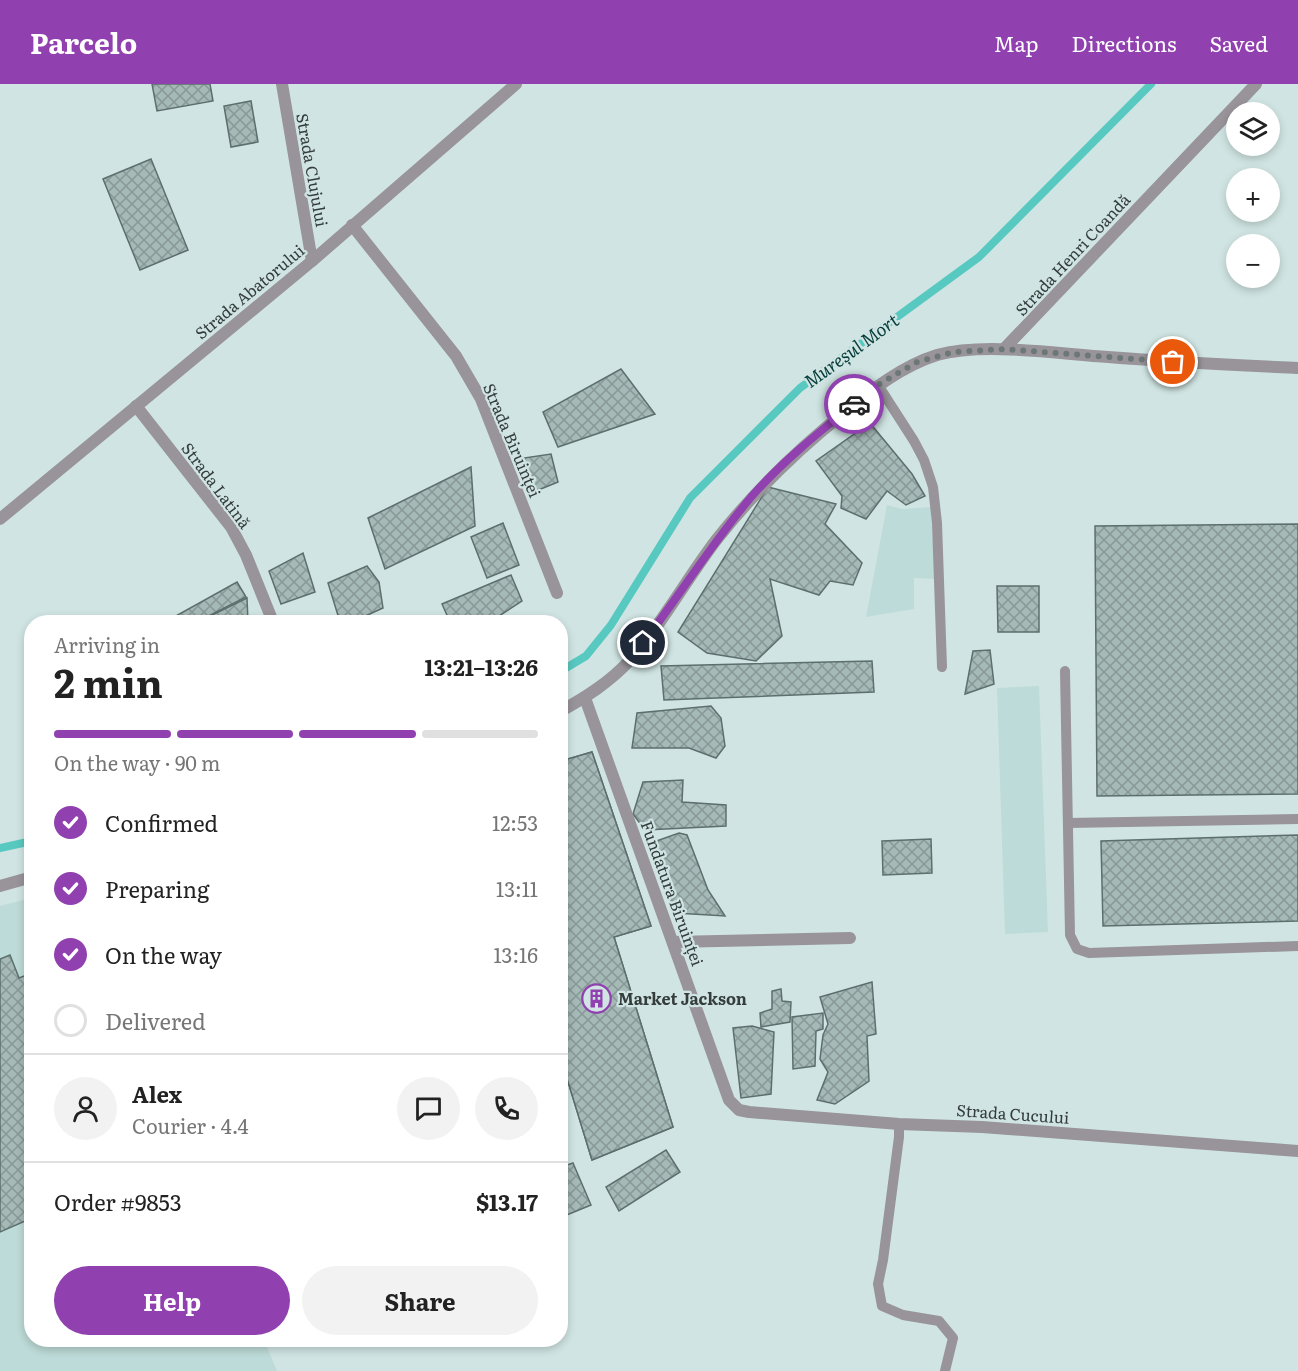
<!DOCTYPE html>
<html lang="en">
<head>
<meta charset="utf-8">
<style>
  body { margin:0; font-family:Literata,serif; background:#f2f2f2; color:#222; height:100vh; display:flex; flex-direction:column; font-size:22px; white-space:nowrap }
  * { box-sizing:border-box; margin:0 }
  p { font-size:20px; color:#767676 }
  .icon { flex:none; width:33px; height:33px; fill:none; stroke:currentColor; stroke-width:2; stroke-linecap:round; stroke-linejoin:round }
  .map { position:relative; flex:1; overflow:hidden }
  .side { position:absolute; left:24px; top:531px; width:544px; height:732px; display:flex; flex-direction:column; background:#fff; border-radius:24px; box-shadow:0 3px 9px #0003 }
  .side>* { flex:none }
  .buttons { position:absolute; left:1226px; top:18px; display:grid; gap:12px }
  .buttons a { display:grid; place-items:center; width:54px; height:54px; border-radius:50%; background:#fff; box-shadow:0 3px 9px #0003; font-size:30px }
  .pin { position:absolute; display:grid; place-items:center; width:51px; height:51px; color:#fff; margin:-26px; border:3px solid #fff; border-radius:50%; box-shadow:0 2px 6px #0007 }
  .courier { position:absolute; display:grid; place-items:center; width:60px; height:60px; margin:-30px; border:4px solid #9140af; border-radius:50%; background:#fff; color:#222; box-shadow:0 2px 8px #0007 }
  .summary em { font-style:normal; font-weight:700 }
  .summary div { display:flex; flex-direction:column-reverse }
  .summary { display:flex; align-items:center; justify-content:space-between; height:102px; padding:0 30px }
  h1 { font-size:39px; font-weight:700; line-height:45px }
  .bar { display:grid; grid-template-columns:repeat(4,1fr); gap:9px 6px; align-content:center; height:72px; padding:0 30px }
  .bar i { height:8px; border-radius:4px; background:#e0e0e0 }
  .bar .active { background:#9140af }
  .bar p { grid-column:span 4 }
  .line { display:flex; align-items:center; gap:15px; padding:0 30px; border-top:2px solid #e0e0e0 }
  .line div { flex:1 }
  .round { display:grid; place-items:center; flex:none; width:63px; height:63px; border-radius:32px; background:#f2f2f2 }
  ol { padding:0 30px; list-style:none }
  li { display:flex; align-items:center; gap:18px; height:66px }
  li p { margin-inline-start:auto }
  li .icon { padding:6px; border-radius:50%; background:#9140af; color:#fff; stroke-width:4 }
  li:last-child { color:#767676 }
  li i { width:33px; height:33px; border:3px solid #e0e0e0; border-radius:50% }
  .primary-button { display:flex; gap:12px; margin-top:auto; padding:12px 30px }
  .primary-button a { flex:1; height:69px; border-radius:36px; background:#9140af; color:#fff; font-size:24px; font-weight:700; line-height:69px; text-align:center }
  .primary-button a+a { background:#f2f2f2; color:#222 }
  header { display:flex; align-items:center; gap:36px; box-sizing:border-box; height:84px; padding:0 30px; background:#9140af; color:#fff }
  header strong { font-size:28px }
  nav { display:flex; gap:33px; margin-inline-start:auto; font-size:21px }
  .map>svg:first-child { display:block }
</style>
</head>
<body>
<header>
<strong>Parcelo</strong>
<nav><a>Map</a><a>Directions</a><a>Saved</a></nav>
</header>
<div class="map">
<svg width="1298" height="1287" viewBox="0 0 1298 1287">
  <defs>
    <pattern id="building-cross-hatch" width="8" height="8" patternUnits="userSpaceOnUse" patternTransform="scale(1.5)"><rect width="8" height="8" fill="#a5b9b7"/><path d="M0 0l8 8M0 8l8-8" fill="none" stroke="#879896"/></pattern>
  </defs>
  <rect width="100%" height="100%" fill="#d0e5e3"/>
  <!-- built -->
  <g fill="#bddbd8">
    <polygon points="887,421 902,425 931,423 935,495 914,494 914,525 866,533"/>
    <polygon points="1039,602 1048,848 1005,850 997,604"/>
    <polygon points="31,814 32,1256 264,1256 277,1287 0,1287 0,822"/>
  </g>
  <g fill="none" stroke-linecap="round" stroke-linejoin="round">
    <!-- stream -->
    <g stroke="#58c9c0" stroke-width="8">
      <polyline points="561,587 586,572 611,541 690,414 800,304 979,173 1151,0"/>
      <polyline points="0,764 32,757"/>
    </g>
  </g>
  <!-- building -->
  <g fill="url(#building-cross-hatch)" stroke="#5c6f6d" stroke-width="1.5">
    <polygon points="152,0 210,0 213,17 157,27"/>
    <polygon points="251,17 258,58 231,63 224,22"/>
    <polygon points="151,75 188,166 140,186 103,95"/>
    <polygon points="621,285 655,330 558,363 543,328"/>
    <polygon points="870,339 912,390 925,412 906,421 887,407 866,435 841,424 842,412 816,377"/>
    <polygon points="551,370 558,398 531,409 517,375"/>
    <polygon points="471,383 475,442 385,485 368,434"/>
    <polygon points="768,403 836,420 825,440 862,479 853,501 830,497 819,511 770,495 782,552 756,577 707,569 678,548"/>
    <polygon points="503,439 519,481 487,494 471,453"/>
    <polygon points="1298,440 1298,710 1097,712 1095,442"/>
    <polygon points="303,469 315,508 281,520 269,487"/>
    <polygon points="367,482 379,498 383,524 352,538 340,538 328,499"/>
    <polygon points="511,491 522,517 490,538 450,538 442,520"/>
    <polygon points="237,498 246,513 197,538 165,538"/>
    <polygon points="997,502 1039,502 1039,548 998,548"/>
    <polygon points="247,514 248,538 207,538 208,533"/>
    <polygon points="990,566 994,600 965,610 973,567"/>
    <polygon points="872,577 874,608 664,616 661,582"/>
    <polygon points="711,622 721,634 725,662 716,674 689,664 632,664 637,629"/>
    <polygon points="592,668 651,842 614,853 673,1043 592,1076 561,975 561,677"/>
    <polygon points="592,668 651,842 614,853 673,1043 592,1076 561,975 561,677"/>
    <polygon points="683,696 682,718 726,721 726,742 645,746 633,730 643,698"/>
    <polygon points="679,749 687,751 708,806 725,832 675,829 648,760"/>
    <polygon points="1298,751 1298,837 1103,842 1101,757"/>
    <polygon points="931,755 932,789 883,791 882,757"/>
    <polygon points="10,871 19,894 32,889 32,1134 0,1148 0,875"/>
    <polygon points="872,898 876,950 867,952 869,997 835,1020 817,1016 828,988 820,975 823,951 828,940 820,913"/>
    <polygon points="781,905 782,917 791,918 790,938 761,943 760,929 772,925 772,907"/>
    <polygon points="823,929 823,945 816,947 815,982 793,985 792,933"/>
    <polygon points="752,942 774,948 771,1010 741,1014 733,944"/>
    <polygon points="666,1066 680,1088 619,1127 606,1103"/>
    <polygon points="573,1079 591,1121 562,1133 561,1083"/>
  </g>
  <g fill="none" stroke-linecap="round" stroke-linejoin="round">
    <!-- service -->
    <g stroke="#98949a" stroke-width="10">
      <polyline points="878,301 914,357 924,376 933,403 937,439 942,583"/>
      <polyline points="1065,587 1070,851 1077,865 1089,869 1298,862"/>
      <polyline points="1068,739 1298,735"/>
      <polyline points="899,1040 899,1053 883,1176 878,1200 882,1222 903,1231 939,1237 953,1254 945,1287"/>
    </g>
    <!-- minor -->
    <g stroke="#98949a" stroke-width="12">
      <polyline points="282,0 312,177"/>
      <polyline points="352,141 456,272 481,315 557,509"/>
      <polyline points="1004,265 1256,0"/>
      <polyline points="136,322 231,443 246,471 273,538"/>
      <polyline points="0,435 312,177 516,0"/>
      <polyline points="585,614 729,1016 739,1026 749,1028 899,1040 982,1043 1298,1067"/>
      <polyline points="673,858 850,854"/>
    </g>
    <!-- tertiary -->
    <g stroke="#98949a" stroke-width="12">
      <path d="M561,627C586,613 610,598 630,576C663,539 687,494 717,455C755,407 797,366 845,328C873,305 902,282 937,271C984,258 1059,270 1108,273C1171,278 1235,281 1298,284"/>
      <polyline points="0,802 32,793"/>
    </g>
  </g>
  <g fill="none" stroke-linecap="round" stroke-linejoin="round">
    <!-- done -->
    <polyline stroke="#6b7876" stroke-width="6" stroke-dasharray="0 10.8" points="854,320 878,301 917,278 954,268 1004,265 1173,278"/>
    <!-- route -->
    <path stroke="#9140af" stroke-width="8" d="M643,559C680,511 712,459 752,412C782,378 818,349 854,320"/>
  </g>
  <!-- icons -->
  <defs>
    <symbol id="building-ring" viewBox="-11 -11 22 22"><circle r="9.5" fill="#d0e5e3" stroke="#9140af" stroke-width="1.5"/><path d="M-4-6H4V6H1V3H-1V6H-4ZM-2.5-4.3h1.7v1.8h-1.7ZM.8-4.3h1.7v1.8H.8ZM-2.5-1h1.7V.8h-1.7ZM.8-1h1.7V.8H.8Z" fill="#9140af"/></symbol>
  </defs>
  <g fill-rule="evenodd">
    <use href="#building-ring" x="580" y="898" width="33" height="33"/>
  </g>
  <g text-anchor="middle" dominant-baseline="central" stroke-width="4.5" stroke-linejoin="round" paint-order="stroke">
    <!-- street labels -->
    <g font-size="16" fill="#343d3c" stroke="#d0e5e3">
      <text transform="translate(313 86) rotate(80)">Strada Clujului</text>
      <text transform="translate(1072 170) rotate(-47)">Strada Henri Coandă</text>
      <text transform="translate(249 207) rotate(-40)">Strada Abatorului</text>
      <text transform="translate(513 356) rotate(67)">Strada Biruinței</text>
      <text transform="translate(217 401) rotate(53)">Strada Latină</text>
      <text transform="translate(673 809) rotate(70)">Fundatura Biruinței</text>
      <text transform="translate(1013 1029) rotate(4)">Strada Cucului</text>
    </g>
    <!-- poi labels -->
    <g font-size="16" font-weight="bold" fill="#343d3c" stroke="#d0e5e3" text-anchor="start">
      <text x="618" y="914">Market Jackson</text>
    </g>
    <!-- water labels -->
    <g font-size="18" font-style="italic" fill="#063d3a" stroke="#d0e5e3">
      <text transform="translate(851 266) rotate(-36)">Mureșul Mort</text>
    </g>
  </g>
</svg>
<div class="buttons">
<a><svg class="icon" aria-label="layers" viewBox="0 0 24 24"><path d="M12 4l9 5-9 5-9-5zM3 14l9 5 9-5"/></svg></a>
<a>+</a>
<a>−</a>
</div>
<div class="pin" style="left:1173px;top:278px;background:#ea580c"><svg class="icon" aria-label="bag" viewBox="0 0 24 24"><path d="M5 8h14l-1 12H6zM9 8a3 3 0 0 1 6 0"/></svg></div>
<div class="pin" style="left:643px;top:559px;background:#1f2937"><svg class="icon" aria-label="home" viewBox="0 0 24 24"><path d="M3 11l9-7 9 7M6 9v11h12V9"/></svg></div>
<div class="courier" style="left:854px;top:320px"><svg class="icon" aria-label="car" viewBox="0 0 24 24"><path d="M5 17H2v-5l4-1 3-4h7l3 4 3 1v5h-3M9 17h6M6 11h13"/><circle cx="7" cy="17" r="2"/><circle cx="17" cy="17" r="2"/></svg></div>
<section class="side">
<div class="summary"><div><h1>2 min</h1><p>Arriving in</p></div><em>13:21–13:26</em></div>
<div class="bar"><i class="active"></i><i class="active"></i><i class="active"></i><i></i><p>On the way · 90 m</p></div>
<ol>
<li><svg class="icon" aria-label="check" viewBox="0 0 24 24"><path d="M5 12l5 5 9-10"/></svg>Confirmed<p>12:53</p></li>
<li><svg class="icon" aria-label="check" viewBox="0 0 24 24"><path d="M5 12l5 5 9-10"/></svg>Preparing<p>13:11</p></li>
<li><svg class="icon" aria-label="check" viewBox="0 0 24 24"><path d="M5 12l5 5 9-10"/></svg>On the way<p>13:16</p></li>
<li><i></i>Delivered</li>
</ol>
<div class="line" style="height:108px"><a class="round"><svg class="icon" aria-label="person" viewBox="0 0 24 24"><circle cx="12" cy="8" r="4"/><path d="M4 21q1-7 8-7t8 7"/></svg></a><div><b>Alex</b><p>Courier · 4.4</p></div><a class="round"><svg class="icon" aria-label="chat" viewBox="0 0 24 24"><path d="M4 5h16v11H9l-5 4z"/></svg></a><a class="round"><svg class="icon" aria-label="phone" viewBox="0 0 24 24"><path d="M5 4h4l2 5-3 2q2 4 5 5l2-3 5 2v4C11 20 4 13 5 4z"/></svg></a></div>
<div class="line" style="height:78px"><div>Order #9853</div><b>$13.17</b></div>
<div class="primary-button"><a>Help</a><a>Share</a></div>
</section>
</div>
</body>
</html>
